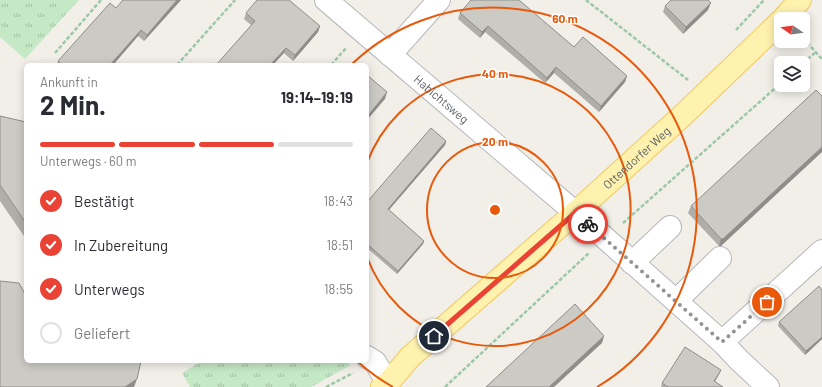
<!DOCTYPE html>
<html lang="de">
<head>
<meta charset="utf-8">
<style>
  body { margin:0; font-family:Barlow,sans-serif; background:#f7f7f7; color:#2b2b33; height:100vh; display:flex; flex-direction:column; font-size:15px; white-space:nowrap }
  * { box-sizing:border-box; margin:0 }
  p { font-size:13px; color:#7c7c81 }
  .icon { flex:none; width:22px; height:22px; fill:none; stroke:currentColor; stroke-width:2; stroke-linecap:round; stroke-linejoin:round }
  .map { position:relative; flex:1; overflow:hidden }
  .panel { position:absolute; left:24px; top:63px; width:345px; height:300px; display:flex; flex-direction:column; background:#fff; border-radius:6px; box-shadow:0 2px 10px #0003 }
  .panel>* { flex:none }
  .needle { width:26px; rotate:283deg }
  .buttons { position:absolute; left:774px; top:12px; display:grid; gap:8px }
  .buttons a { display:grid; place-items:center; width:36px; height:36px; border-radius:6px; background:#fff; box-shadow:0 2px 10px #0003; font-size:20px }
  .pin { position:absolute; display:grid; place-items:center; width:34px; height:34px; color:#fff; margin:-17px; border:2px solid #fff; border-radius:50%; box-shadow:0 1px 4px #0007 }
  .courier { position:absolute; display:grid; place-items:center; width:40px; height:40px; margin:-20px; border:3px solid #ea4335; border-radius:50%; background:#fff; color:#222; box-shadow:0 1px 5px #0007 }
  .headline em { font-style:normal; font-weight:700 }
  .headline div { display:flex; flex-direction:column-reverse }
  .headline { display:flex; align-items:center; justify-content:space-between; height:68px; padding:0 16px }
  h1 { font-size:26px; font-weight:700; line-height:30px }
  .bar { display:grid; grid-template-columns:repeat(4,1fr); gap:6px 4px; align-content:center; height:48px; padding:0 16px }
  .bar i { height:5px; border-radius:3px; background:#e1e1e2 }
  .bar .current { background:#ea4335 }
  .bar p { grid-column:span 4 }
  ol { padding:0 16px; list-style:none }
  li { display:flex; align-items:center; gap:12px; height:44px }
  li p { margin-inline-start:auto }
  li .icon { padding:4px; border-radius:50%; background:#ea4335; color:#fff; stroke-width:4 }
  li:last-child { color:#7c7c81 }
  li i { width:22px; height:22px; border:2px solid #e1e1e2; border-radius:50% }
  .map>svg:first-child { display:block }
</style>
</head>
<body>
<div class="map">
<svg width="822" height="387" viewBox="0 0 822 387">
  <defs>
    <pattern id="grass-tufts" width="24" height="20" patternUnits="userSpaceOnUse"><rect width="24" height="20" fill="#c5e8c5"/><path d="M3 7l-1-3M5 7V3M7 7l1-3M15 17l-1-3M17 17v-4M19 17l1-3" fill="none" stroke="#a3c0a4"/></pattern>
  </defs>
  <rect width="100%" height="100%" fill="#f1efe8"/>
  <!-- grass -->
  <g fill="url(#grass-tufts)">
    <polygon points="0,0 79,0 25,59 0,37"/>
    <polygon points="202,361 346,361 351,365 311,387 190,387 182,373"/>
  </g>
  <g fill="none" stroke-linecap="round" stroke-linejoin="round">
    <defs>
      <g id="minor">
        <path id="s1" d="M326,0L605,238L722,342L740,361L768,387"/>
        <polyline points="390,55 439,0"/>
        <polyline points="632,263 670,227"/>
        <polyline points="676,301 720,258"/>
        <polyline points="722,342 822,251"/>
        <polyline points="367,357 375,362 388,383"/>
      </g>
      <g id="major">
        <polyline points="783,19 800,0"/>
        <path id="s2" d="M382,387L388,383L410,357L575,213L682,116L781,21"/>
      </g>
    </defs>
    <!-- minor casing -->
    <use href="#minor" stroke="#b5b8bc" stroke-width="24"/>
    <!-- major casing -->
    <use href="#major" stroke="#f2c960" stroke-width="24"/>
    <!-- path -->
    <g stroke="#9cc7a9" stroke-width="2.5" stroke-dasharray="4 2" stroke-linecap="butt">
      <polyline points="586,0 688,80"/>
      <polyline points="736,30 764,0"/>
      <polyline points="803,38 822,59"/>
      <polyline points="55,53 101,0"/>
      <polyline points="803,63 816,52"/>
      <polyline points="177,65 235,0"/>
      <polyline points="331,65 347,47"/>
      <polyline points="623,223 781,83"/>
      <polyline points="326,387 353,373"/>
      <polyline points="445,387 589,253"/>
    </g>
    <!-- minor -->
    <use href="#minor" stroke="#fff" stroke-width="22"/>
    <!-- major -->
    <use href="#major" stroke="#fff2af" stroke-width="22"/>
  </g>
  <!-- wall -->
  <g fill="#afaea9">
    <polygon points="181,0 144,41 138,36 113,65 57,65 58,61 116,8"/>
    <polygon points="665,6 708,10 683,34 663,12"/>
    <polygon points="246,13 320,26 318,32 293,61 244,19"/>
    <polygon points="460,13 574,47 627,76 625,82 599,112 554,73 545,83 485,32 480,38 458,19"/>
    <polygon points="822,96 721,246 719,246 688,213 691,206"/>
    <polygon points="0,116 26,122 26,239 0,201"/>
    <polygon points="446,141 445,145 389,210 424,241 423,244 397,274 367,248 367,202"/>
    <polygon points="822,290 822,339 805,355 778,326 779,322"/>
    <polygon points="721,370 720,373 715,382 723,387 661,387 662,383"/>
  </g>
  <!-- shaded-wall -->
  <g fill="#8f8d8a">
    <polygon points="177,0 181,0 144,41 147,35"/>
    <polygon points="711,3 708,10 683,34 686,27"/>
    <polygon points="320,26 318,32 293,61 295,55"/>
    <polygon points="488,26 485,32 480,38 482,32"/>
    <polygon points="141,30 138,36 113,65 110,65"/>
    <polygon points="286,48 284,53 273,65 270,65"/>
    <polygon points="556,67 554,73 545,83 547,78"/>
    <polygon points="627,76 625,82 599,112 601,106"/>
    <polygon points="387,92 385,99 367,120 367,117"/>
    <polygon points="446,141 445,145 387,212 388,209"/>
    <polygon points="822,147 822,152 721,246 719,246 721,239"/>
    <polygon points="424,241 423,244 397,274 398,271"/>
    <polygon points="604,336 602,343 554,387 549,387"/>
    <polygon points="822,337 822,339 805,355 806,351"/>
    <polygon points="137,379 134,387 125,387"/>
  </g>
  <!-- building -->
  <g fill="#cccac5" stroke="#8f8d8a">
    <polygon points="123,0 177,0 147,35 141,30 110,65 62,65 58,61 110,3 116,8"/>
    <polygon points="257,0 289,0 320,26 295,55 286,48 270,65 216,65 255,21 246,13"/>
    <polygon points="471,0 519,0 574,47 583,37 627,76 601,106 556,67 547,78 488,26 482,32 460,13"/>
    <polygon points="671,0 708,0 711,3 686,27 665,6"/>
    <polygon points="367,75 387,92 367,117"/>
    <polygon points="816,90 822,96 822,147 723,239 721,239 691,206"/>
    <polygon points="0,116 26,122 26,223 0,185"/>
    <polygon points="431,128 446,141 388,209 424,241 398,271 367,244 367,202"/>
    <polygon points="0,281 19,283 26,296 26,361 141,361 137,379 125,387 0,387"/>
    <polygon points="819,286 822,290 822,337 806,351 779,322"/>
    <polygon points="575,304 604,336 549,387 486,387"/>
    <polygon points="685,347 721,370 714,381 723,387 668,387 662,383"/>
  </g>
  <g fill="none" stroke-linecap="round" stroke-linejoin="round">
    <!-- done -->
    <polyline stroke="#929495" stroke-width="4" stroke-dasharray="0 7.2" points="588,224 722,342 767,302"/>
    <!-- route -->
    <polyline stroke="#ea4335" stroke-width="5" points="434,336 575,213 588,224"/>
  </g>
  <!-- distance rings -->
  <g fill="none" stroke="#e8590c" stroke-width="2">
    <circle cx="495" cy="210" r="68"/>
    <path d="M367 163A136 136 0 1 1 367 257"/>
    <path d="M393 387A204 204 0 0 1 358 362M352 64A204 204 0 1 1 597 387"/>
  </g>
  <g text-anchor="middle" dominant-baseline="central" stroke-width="3" stroke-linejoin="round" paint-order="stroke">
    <!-- street labels -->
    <g font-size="12" fill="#5f6368" stroke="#fff">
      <text stroke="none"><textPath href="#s1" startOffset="152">Habichtsweg</textPath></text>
      <text stroke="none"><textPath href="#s2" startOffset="343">Ottendorfer Weg</textPath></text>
    </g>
  </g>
  <circle cx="495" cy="210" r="6" fill="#e8590c" stroke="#fff" stroke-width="2"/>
  <g font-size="12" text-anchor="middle" font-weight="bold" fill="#e8590c" stroke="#fff" stroke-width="3" stroke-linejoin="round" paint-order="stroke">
    <text x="565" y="23">60 m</text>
    <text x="495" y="78">40 m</text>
    <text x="495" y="146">20 m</text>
  </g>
</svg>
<div class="buttons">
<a><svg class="needle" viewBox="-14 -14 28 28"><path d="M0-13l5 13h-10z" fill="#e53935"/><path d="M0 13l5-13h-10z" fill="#7c7c81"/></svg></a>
<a><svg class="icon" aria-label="layers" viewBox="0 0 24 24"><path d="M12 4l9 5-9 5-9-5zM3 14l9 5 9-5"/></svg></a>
</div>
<div class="pin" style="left:767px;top:302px;background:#ea580c"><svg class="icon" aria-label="bag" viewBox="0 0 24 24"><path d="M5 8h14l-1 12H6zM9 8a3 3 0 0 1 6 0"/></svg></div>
<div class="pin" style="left:434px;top:336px;background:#1f2937"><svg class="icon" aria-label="home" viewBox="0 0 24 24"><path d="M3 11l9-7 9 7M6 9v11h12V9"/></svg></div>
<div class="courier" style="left:588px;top:224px"><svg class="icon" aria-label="bike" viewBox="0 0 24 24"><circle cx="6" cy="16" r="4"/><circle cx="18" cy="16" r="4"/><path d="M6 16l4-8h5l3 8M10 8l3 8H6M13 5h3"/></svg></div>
<section class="panel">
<div class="headline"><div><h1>2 Min.</h1><p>Ankunft in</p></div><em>19:14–19:19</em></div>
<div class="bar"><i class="current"></i><i class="current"></i><i class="current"></i><i></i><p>Unterwegs · 60 m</p></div>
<ol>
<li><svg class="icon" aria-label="check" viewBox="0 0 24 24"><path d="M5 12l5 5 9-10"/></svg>Bestätigt<p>18:43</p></li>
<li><svg class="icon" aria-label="check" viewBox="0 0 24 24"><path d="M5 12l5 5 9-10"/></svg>In Zubereitung<p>18:51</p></li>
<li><svg class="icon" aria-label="check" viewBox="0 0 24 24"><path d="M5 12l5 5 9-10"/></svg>Unterwegs<p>18:55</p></li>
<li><i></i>Geliefert</li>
</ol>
</section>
</div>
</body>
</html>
